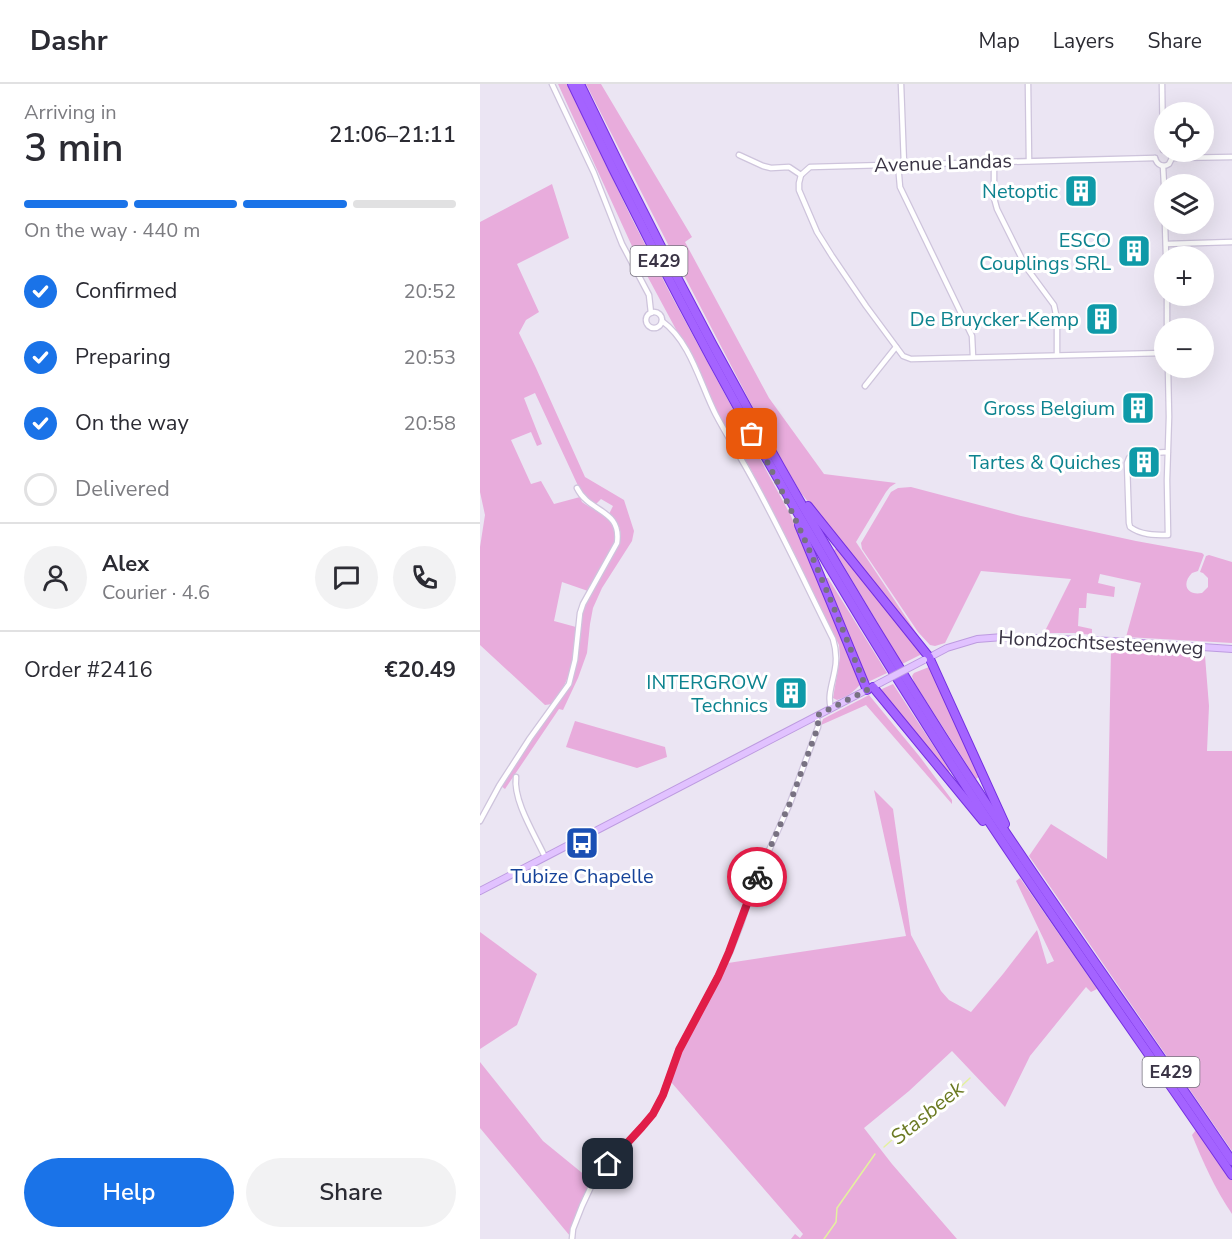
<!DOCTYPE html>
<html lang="en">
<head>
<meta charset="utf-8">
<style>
  body { margin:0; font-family:"Nunito Sans",sans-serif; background:#f2f2f3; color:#2b2b33; height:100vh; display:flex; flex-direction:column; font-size:22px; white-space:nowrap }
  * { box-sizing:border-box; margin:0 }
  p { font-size:20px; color:#7c7c81 }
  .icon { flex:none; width:33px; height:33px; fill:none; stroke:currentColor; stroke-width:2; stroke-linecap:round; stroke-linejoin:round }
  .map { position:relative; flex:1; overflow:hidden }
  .drawer { display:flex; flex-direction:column; background:#fff; width:480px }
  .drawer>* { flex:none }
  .buttons { position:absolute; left:674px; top:18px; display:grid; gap:12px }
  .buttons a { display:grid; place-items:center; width:60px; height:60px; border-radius:50%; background:#fff; box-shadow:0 6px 24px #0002; font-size:30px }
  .pin { position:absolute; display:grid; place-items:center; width:51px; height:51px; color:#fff; margin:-26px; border-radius:12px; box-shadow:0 3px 9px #0006 }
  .courier { position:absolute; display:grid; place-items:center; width:60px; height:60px; margin:-30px; border:4px solid #e11d48; border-radius:50%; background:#fff; color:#222; box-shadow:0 2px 8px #0007 }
  .summary em { font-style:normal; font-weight:600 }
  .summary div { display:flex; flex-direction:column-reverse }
  .summary { display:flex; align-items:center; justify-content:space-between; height:102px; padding:0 24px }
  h1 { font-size:39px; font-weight:600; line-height:45px }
  .bar { display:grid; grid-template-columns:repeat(4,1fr); gap:9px 6px; align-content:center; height:72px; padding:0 24px }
  .bar i { height:8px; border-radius:4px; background:#e1e1e2 }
  .bar .selected { background:#1a73e8 }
  .bar p { grid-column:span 4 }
  .line { display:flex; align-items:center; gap:15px; padding:0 24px; border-top:2px solid #e1e1e2 }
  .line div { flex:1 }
  .round { display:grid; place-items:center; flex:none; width:63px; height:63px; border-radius:32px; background:#f2f2f3 }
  ol { padding:0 24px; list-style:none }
  li { display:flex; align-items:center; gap:18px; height:66px }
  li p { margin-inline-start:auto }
  li .icon { padding:6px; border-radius:50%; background:#1a73e8; color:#fff; stroke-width:4 }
  li:last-child { color:#7c7c81 }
  li i { width:33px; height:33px; border:3px solid #e1e1e2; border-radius:50% }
  .button { display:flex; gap:12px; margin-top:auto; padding:12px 24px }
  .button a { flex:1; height:69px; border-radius:36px; background:#1a73e8; color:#fff; font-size:24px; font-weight:600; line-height:69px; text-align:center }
  .button a+a { background:#f2f2f3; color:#2b2b33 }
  header { display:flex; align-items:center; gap:36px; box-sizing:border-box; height:84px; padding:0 30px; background:#fff; border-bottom:2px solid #e1e1e2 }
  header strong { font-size:28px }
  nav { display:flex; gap:33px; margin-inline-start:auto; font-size:21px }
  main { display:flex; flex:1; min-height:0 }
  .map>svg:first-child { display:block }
</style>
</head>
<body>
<header>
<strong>Dashr</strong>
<nav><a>Map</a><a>Layers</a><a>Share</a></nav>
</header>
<main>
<section class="drawer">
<div class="summary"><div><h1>3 min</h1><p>Arriving in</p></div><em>21:06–21:11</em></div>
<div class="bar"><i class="selected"></i><i class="selected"></i><i class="selected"></i><i></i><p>On the way · 440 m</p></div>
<ol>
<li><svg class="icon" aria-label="check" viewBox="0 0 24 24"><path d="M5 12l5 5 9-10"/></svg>Confirmed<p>20:52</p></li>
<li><svg class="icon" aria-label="check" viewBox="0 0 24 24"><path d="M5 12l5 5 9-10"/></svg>Preparing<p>20:53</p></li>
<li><svg class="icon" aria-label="check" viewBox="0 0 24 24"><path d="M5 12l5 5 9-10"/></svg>On the way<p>20:58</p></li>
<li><i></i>Delivered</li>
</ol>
<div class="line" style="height:108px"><a class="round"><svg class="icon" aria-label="person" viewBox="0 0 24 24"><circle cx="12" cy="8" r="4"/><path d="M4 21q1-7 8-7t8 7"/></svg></a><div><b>Alex</b><p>Courier · 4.6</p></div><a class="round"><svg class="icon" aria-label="chat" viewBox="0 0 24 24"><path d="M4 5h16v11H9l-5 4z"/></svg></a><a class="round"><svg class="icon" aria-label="phone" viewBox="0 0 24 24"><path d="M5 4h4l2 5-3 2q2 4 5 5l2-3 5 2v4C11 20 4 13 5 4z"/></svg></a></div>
<div class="line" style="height:78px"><div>Order #2416</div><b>€20.49</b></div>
<div class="button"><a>Help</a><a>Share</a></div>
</section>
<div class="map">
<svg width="752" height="1155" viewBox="0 0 752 1155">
  <rect width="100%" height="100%" fill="#ebe5f3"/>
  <!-- green -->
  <g fill="#e8acdc">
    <path d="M78,0H87L152,135L191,211L311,432L381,599C376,607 366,613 357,616L353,614L360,573L359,561L269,382L241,336L207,266L156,171Z"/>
    <polygon points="106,0 121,0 212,153 205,158 289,314 344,390 416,399 410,403 406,408 376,458 443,559 441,560 321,409 292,360 195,174"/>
    <path d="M72,100L89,154L37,180L59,228L46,236L39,249L56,284L105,393L144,416L154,447L152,457L122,504L113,524L110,540L107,569L98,594L83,626L79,625L25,705L21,702L93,593L103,524L111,507L139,458C143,445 138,438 129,430L133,422L121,415L115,421L105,414L100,406L55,309L44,314L62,360L57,362L51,348L31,356L51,400L61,397L74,420L100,413L102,418C110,424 122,429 129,436C147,454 118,490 108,507L82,498L74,537L96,543C93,575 93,594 72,620L65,621L0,561V463L5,431L0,408V138Z"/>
    <path d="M431,403L541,432L656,457L722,469L724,471L718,487L712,489C701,500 707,512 722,509L728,503V494L723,489L720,488L726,472L729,471L752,478V559L646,553L661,499L620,490L618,499L635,503L634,513L607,509L606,524H599L598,542L612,545V551L594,549H564L591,495L501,487L465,559L455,562L450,561L438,548L382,465L381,459L411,408L418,404Z"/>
    <polygon points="357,464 442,570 422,580 354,466"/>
    <polygon points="343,494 348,494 407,589 388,598"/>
    <polygon points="631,565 725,572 729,622 727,667 752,667 752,1067 549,772 571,740 627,775"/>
    <polygon points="449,583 500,692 496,695 434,598 432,592 434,589"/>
    <polygon points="413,600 470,687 467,689 403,610 402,605"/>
    <polygon points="389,611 440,673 472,716 472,720 386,621 341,641 343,635"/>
    <polygon points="95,637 185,663 187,673 157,684 86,663"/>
    <polygon points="394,706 413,725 431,851 461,907 469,916 491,928 523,890 557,846 567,880 574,877 536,797 540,794 617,905 611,908 606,903 550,972 525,1023 472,967 429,1007 384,1044 412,1080 477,1155 311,1155 315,1150 320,1154 323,1150 191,998 200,971 248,879 426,852"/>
    <polygon points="0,848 57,890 37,941 0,965"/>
    <polygon points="0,978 63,1057 112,1097 100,1123 90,1152 0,1044"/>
    <path d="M716,1046L752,1096V1130C735,1105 723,1078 712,1051Z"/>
  </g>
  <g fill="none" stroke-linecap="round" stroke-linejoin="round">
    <!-- stream -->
    <g stroke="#e4f29f" stroke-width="1.5">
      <polyline points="404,1063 421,1048 455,1027 490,994"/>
      <polyline points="344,1155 356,1138 357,1124 395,1070"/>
    </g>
    <defs>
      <g id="street">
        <polyline points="72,0 114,89 142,160 169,211 171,229"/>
        <polyline points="421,0 424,80"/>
        <polyline points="548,0 549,77"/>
        <polyline points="682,0 683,66"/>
        <polyline points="259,71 283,82 291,84 309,83 321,91"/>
        <path d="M675,74C677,81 683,84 689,80L692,74"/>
        <polyline points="692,74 752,73"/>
        <polyline points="514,77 514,114 517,125 546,183 574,221 577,235 577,271"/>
        <polyline points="418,80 420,103 492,252 493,273"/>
        <polyline points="683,82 684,101"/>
        <polyline points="321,91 319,99 319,106 337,148 352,172 386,222 423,272 431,275 684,269"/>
        <polyline points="321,91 330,83 675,74"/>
        <polyline points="685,140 686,172"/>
        <polyline points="686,160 752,158"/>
        <polyline points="687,212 687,244"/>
        <circle cx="174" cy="236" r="8"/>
        <path d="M182,237C211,258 220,300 236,331C246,350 258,369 268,387C299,442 325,499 353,555C356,565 357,575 355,585C353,598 347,612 351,624"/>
        <polyline points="385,302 416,263"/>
        <path d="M688,368L653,370L649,374L647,379L649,439L650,443C661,451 674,451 688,451L687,396L689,333L688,284"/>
        <path d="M36,693C33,717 55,751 65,773"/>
        <path d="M0,737L19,702L50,654L89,600L95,576L100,529L103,520L137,459C142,425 109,429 97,404"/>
        <polyline points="92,1155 93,1145 102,1122 116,1092 162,1043 173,1030 183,1011 199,966 238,893 250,868 261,840 274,800 310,719 338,643 338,638 336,632"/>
      </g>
      <g id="secondary">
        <polyline points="448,574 467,564 497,555 523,553 632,557 752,565"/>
        <polyline points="0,807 400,599"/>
      </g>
      <g id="highway">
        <path d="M92,0C199,226 321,445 456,656C550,804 653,946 752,1091"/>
        <path d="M100,0C208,225 329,443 463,653C555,797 656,935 752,1077"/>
        <polyline points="328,422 449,573 525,740"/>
        <polyline points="319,441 387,606"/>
        <polyline points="393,603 503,737"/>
      </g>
    </defs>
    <!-- street casing -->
    <use href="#street" stroke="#cec4dc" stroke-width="7"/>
    <!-- secondary casing -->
    <use href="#secondary" stroke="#bd9be0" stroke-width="8"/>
    <!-- highway casing -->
    <use href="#highway" stroke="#7430e1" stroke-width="10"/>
    <!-- street -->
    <use href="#street" stroke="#fff" stroke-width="4.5"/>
    <!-- secondary -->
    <use href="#secondary" stroke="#e1c2ff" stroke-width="6"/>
    <!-- highway -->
    <use href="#highway" stroke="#a463ff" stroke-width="8"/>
    <defs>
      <polyline id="secondary-bridge" points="400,599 444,576"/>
    </defs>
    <!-- secondary-bridge casing -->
    <use href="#secondary-bridge" stroke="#bd9be0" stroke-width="8" stroke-linecap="butt"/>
    <!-- secondary-bridge -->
    <use href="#secondary-bridge" stroke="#e1c2ff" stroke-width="6"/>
  </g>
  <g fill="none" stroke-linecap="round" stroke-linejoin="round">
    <!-- done -->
    <path stroke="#787282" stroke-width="6" stroke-dasharray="0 10.8" d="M272,350C318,432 352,519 387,606L336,632L338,638V643L310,719L277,793"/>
    <!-- route -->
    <polyline stroke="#e11d48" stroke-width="8" points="128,1080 162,1043 173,1030 183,1011 199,966 238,893 249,868 277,793"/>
  </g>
  <!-- icons -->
  <defs>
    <symbol id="building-square" viewBox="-11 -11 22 22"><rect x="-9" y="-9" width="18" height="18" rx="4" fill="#0f9aa8" stroke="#fff"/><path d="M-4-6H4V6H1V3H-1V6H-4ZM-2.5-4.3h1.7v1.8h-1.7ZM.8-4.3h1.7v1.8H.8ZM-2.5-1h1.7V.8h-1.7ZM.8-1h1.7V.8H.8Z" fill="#fff"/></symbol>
    <symbol id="bus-square" viewBox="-11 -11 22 22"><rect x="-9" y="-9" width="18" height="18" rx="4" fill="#1a4fb4" stroke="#fff"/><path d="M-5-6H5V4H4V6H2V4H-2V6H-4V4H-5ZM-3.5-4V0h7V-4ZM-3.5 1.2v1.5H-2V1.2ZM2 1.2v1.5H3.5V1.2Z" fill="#fff"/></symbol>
  </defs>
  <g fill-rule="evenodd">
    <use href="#building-square" x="582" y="88" width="38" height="38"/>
    <use href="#building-square" x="635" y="148" width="38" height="38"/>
    <use href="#building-square" x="603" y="216" width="38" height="38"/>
    <use href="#building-square" x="639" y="305" width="38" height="38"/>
    <use href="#building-square" x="645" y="359" width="38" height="38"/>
    <use href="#building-square" x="292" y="590" width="38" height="38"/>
    <use href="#bus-square" x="83" y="740" width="38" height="38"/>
  </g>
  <g text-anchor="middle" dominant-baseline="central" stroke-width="6" stroke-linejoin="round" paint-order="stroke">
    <!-- shield labels -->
    <g fill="#fff" stroke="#75717d" stroke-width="1.5">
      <rect x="150.5" y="162" width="57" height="30" rx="4.5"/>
      <rect x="662.5" y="973" width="57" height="30" rx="4.5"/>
    </g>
    <g font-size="18" font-weight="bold" fill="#3a3445">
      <text x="179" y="177">E429</text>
      <text x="691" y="988">E429</text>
    </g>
    <!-- street labels -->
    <g font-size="20" fill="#3a3445" stroke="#fff">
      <text transform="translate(463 79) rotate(-2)">Avenue Landas</text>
      <text transform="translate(621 559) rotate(3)">Hondzochtsesteenweg</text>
    </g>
    <!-- culture labels -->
    <g font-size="20" fill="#0d838f" stroke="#fff" text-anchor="end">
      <text x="578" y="107">Netoptic</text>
      <text x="631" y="156">ESCO<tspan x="631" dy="23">Couplings SRL</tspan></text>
      <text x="599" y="235">De Bruycker-Kemp</text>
      <text x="635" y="324">Gross Belgium</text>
      <text x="641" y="378">Tartes &amp; Quiches</text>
      <text x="288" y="598">INTERGROW<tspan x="288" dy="23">Technics</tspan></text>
    </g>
    <!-- transit labels -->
    <g font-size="20" fill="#164399" stroke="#fff">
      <text x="102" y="792">Tubize Chapelle</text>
    </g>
    <!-- water labels -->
    <g font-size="21" font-style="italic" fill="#6b7a22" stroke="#fff">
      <text transform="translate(447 1029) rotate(-39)">Stasbeek</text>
    </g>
  </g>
</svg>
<div class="buttons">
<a><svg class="icon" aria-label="locate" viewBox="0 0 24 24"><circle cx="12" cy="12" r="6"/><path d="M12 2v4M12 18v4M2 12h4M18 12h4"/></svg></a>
<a><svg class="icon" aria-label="layers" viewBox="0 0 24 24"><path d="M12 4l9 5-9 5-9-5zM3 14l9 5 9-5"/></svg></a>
<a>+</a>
<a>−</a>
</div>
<div class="pin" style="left:272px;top:350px;background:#ea580c"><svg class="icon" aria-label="bag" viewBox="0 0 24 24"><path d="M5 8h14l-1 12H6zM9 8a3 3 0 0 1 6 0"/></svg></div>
<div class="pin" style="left:128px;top:1080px;background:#1f2937"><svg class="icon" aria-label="home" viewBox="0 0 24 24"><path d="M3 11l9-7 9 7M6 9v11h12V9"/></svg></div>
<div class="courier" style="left:277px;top:793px"><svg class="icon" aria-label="bike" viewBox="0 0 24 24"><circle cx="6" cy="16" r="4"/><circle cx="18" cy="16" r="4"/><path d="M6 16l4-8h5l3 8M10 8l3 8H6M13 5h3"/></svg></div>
</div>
</main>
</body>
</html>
